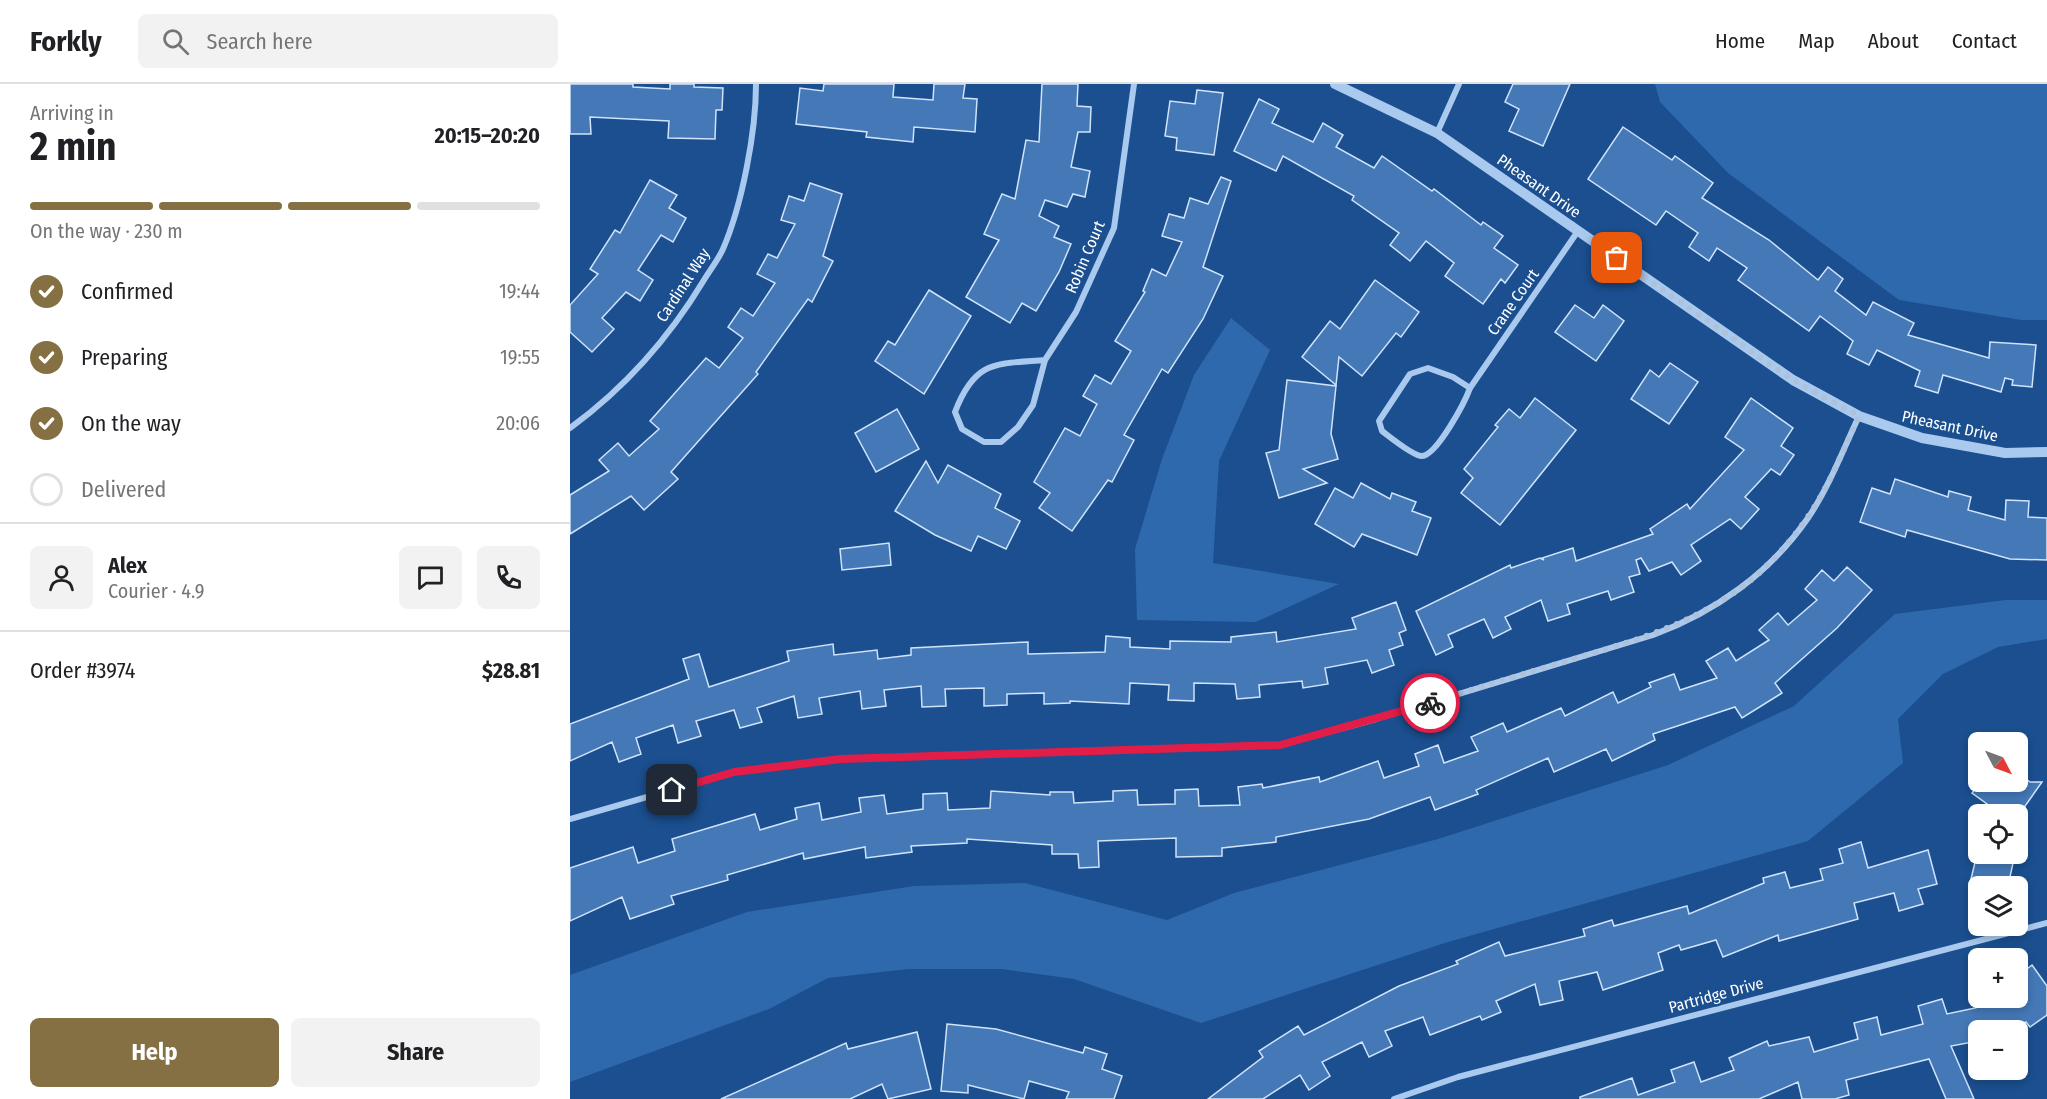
<!DOCTYPE html>
<html lang="en">
<head>
<meta charset="utf-8">
<style>
  body { margin:0; font-family:"Fira Sans Condensed",sans-serif; background:#f2f2f2; color:#202124; height:100vh; display:flex; flex-direction:column; font-size:22px; white-space:nowrap }
  * { box-sizing:border-box; margin:0 }
  p { font-size:20px; color:#757577 }
  .icon { flex:none; width:33px; height:33px; fill:none; stroke:currentColor; stroke-width:2; stroke-linecap:round; stroke-linejoin:round }
  .map { position:relative; flex:1; overflow:hidden }
  .details { display:flex; flex-direction:column; background:#fff; width:570px }
  .details>* { flex:none }
  .needle { width:39px; rotate:131deg }
  .controls { position:absolute; left:1398px; top:648px; display:grid; gap:12px }
  .controls a { display:grid; place-items:center; width:60px; height:60px; border-radius:9px; background:#fff; box-shadow:0 3px 9px #0003; font-size:30px }
  .pin { position:absolute; display:grid; place-items:center; width:51px; height:51px; color:#fff; margin:-26px; border-radius:12px; box-shadow:0 3px 9px #0006 }
  .courier { position:absolute; display:grid; place-items:center; width:60px; height:60px; margin:-30px; border:4px solid #e11d48; border-radius:50%; background:#fff; color:#222; box-shadow:0 2px 8px #0007 }
  .head em { font-style:normal; font-weight:700 }
  .head div { display:flex; flex-direction:column-reverse }
  .head { display:flex; align-items:center; justify-content:space-between; height:102px; padding:0 30px }
  h1 { font-size:39px; font-weight:700; line-height:45px }
  .bar { display:grid; grid-template-columns:repeat(4,1fr); gap:9px 6px; align-content:center; height:72px; padding:0 30px }
  .bar i { height:8px; border-radius:4px; background:#e0e0e0 }
  .bar .selected { background:#847042 }
  .bar p { grid-column:span 4 }
  .line { display:flex; align-items:center; gap:15px; padding:0 30px; border-top:2px solid #e0e0e0 }
  .line div { flex:1 }
  .round { display:grid; place-items:center; flex:none; width:63px; height:63px; border-radius:9px; background:#f2f2f2 }
  ol { padding:0 30px; list-style:none }
  li { display:flex; align-items:center; gap:18px; height:66px }
  li p { margin-inline-start:auto }
  li .icon { padding:6px; border-radius:50%; background:#847042; color:#fff; stroke-width:4 }
  li:last-child { color:#757577 }
  li i { width:33px; height:33px; border:3px solid #e0e0e0; border-radius:50% }
  .button { display:flex; gap:12px; margin-top:auto; padding:12px 30px }
  .button a { flex:1; height:69px; border-radius:9px; background:#847042; color:#fff; font-size:24px; font-weight:700; line-height:69px; text-align:center }
  .button a+a { background:#f2f2f2; color:#202124 }
  header { display:flex; align-items:center; gap:36px; box-sizing:border-box; height:84px; padding:0 30px; background:#fff; border-bottom:2px solid #e0e0e0 }
  header strong { font-size:28px }
  nav { display:flex; gap:33px; margin-inline-start:auto; font-size:21px }
  .search { width:420px; height:54px; background:#f2f2f2; display:flex; align-items:center; gap:15px; box-sizing:border-box; padding:0 21px; border-radius:9px; color:#757577; font-size:22px }
  main { display:flex; flex:1; min-height:0 }
  .map>svg:first-child { display:block }
</style>
</head>
<body>
<header>
<strong>Forkly</strong>
<div class="search"><svg class="icon" aria-label="search" viewBox="0 0 24 24"><circle cx="10" cy="10" r="6"/><path d="M15 15l6 6"/></svg>Search here</div>
<nav><a>Home</a><a>Map</a><a>About</a><a>Contact</a></nav>
</header>
<main>
<section class="details">
<div class="head"><div><h1>2 min</h1><p>Arriving in</p></div><em>20:15–20:20</em></div>
<div class="bar"><i class="selected"></i><i class="selected"></i><i class="selected"></i><i></i><p>On the way · 230 m</p></div>
<ol>
<li><svg class="icon" aria-label="check" viewBox="0 0 24 24"><path d="M5 12l5 5 9-10"/></svg>Confirmed<p>19:44</p></li>
<li><svg class="icon" aria-label="check" viewBox="0 0 24 24"><path d="M5 12l5 5 9-10"/></svg>Preparing<p>19:55</p></li>
<li><svg class="icon" aria-label="check" viewBox="0 0 24 24"><path d="M5 12l5 5 9-10"/></svg>On the way<p>20:06</p></li>
<li><i></i>Delivered</li>
</ol>
<div class="line" style="height:108px"><a class="round"><svg class="icon" aria-label="person" viewBox="0 0 24 24"><circle cx="12" cy="8" r="4"/><path d="M4 21q1-7 8-7t8 7"/></svg></a><div><b>Alex</b><p>Courier · 4.9</p></div><a class="round"><svg class="icon" aria-label="chat" viewBox="0 0 24 24"><path d="M4 5h16v11H9l-5 4z"/></svg></a><a class="round"><svg class="icon" aria-label="phone" viewBox="0 0 24 24"><path d="M5 4h4l2 5-3 2q2 4 5 5l2-3 5 2v4C11 20 4 13 5 4z"/></svg></a></div>
<div class="line" style="height:78px"><div>Order #3974</div><b>$28.81</b></div>
<div class="button"><a>Help</a><a>Share</a></div>
</section>
<div class="map">
<svg width="1477" height="1015" viewBox="0 0 1477 1015">
  <rect width="100%" height="100%" fill="#1b4f8f"/>
  <!-- green -->
  <g fill="#2e69ad">
    <polygon points="1085,0 1477,0 1477,236 1451,236 1329,216 1158,89 1090,18"/>
    <polygon points="661,234 700,266 649,377 643,479 769,500 686,538 567,536 565,465 592,375 624,291"/>
    <polygon points="1436,516 1477,516 1477,555 1428,563 1373,590 1328,635 1333,679 1238,757 878,858 631,939 504,895 431,885 338,885 258,894 199,925 0,998 0,891 177,828 344,802 455,799 597,836 664,809 868,755 1098,681 1224,622 1325,530"/>
  </g>
  <!-- building -->
  <g fill="#4478b7" stroke="#cfe3fa" stroke-width="1.5">
    <polygon points="0,0 63,0 63,3 100,5 100,0 124,0 124,3 153,4 152,26 146,26 145,55 98,54 99,37 20,33 21,50 0,50"/>
    <polygon points="254,0 324,0 323,13 363,16 364,0 395,0 393,14 407,15 405,48 344,43 343,58 296,53 297,48 226,40 230,4 253,7"/>
    <polygon points="472,0 508,0 507,22 521,23 520,48 508,48 501,83 520,87 515,113 503,110 497,123 475,116 469,132 489,142 484,153 501,160 489,188 466,227 452,219 440,239 396,213 429,156 414,150 432,110 445,115 456,56 469,58"/>
    <polygon points="943,0 1000,0 973,62 939,47 949,25 935,18"/>
    <polygon points="627,6 653,9 644,71 606,66 607,54 595,52 600,17 625,20"/>
    <polygon points="689,15 709,25 702,39 743,58 753,39 773,51 766,63 804,84 812,72 862,107 864,105 911,141 913,138 933,152 924,164 948,181 935,199 931,195 913,220 875,192 884,179 856,157 840,177 820,161 829,149 782,116 784,112 713,72 706,87 664,67"/>
    <polygon points="1053,43 1102,76 1105,72 1143,99 1132,114 1199,156 1248,196 1258,183 1273,195 1265,207 1296,231 1303,218 1344,239 1338,251 1419,274 1420,258 1466,261 1462,303 1442,301 1443,296 1435,294 1431,308 1373,291 1368,309 1345,302 1350,287 1307,266 1299,281 1277,270 1283,257 1250,232 1239,247 1168,196 1177,184 1147,164 1139,177 1119,163 1128,149 1096,127 1086,141 1018,95"/>
    <polygon points="651,93 661,97 633,183 653,192 633,235 598,289 592,285 554,351 564,356 542,398 538,396 502,447 469,424 480,409 464,398 495,344 510,352 527,320 513,312 525,291 541,300 561,267 545,257 575,208 573,207 582,185 596,192 612,158 592,152 599,130 614,134 620,114 638,120"/>
    <polygon points="80,96 107,111 99,124 116,134 103,158 91,151 68,186 83,196 70,217 56,208 32,234 44,245 22,268 0,248 0,221 28,190 20,185 45,146 50,149"/>
    <polygon points="240,99 272,110 253,172 263,177 242,218 238,215 186,288 188,290 101,388 108,395 74,426 61,412 0,450 0,411 39,387 29,376 48,359 59,372 89,345 80,337 136,274 149,284 173,254 158,243 171,224 183,232 205,199 187,190 198,170 207,174 225,140 211,136 219,112 234,117"/>
    <polygon points="805,196 849,228 831,253 826,249 792,292 769,273 766,301 732,273 760,237 770,245"/>
    <polygon points="359,206 401,232 354,310 305,277 318,257 325,261"/>
    <polygon points="1005,221 1024,234 1033,221 1054,237 1026,277 985,248"/>
    <polygon points="1100,279 1128,298 1099,340 1061,315 1080,286 1089,293"/>
    <polygon points="717,296 766,302 761,350 768,375 733,385 757,399 709,414 696,369 709,366"/>
    <polygon points="965,314 1006,346 930,441 891,409 903,394 894,385 928,343 925,341 939,325 950,334"/>
    <polygon points="1181,314 1223,344 1211,362 1224,371 1210,391 1201,385 1175,413 1189,425 1171,445 1160,435 1121,461 1131,477 1111,491 1102,478 1079,487 1071,474 1066,476 1070,490 1059,493 1064,508 1041,516 1038,507 997,520 1000,530 978,537 971,516 935,533 941,545 923,554 914,535 878,551 883,563 866,571 846,527 940,481 941,484 970,474 974,476 972,474 1003,464 1006,477 1083,450 1080,445 1117,420 1120,425 1174,366 1155,353"/>
    <polygon points="327,325 349,365 306,388 285,349"/>
    <polygon points="356,377 368,399 378,381 431,410 425,424 450,437 436,465 408,452 401,467 365,451 325,427"/>
    <polygon points="1325,395 1378,413 1379,407 1401,413 1398,426 1435,436 1436,416 1459,417 1458,433 1477,434 1477,476 1440,475 1337,446 1335,453 1290,438 1302,404 1320,410"/>
    <polygon points="791,399 820,415 822,409 846,418 842,427 861,434 847,471 792,450 784,463 745,440 765,404 783,414"/>
    <polygon points="319,459 321,481 272,486 270,465"/>
    <polygon points="1277,483 1302,506 1267,544 1205,599 1212,609 1172,634 1165,623 1083,650 1085,656 1042,677 1036,665 984,688 978,674 906,706 908,710 865,726 860,713 799,735 706,753 706,758 652,764 652,772 606,773 606,754 528,757 529,783 509,784 508,770 482,770 482,761 397,755 397,759 341,762 342,768 296,774 295,763 234,775 233,769 157,791 158,796 101,812 104,820 60,835 52,813 0,837 0,784 63,763 68,779 105,767 102,755 185,730 190,746 227,735 225,724 249,719 252,736 291,728 289,714 314,711 317,730 353,725 353,710 377,709 378,726 420,724 421,707 480,711 480,708 503,708 504,719 543,717 543,707 567,706 568,721 605,720 605,706 628,705 629,722 670,721 668,703 692,700 693,704 749,693 750,698 808,677 814,694 849,682 845,670 868,661 874,679 908,667 901,653 933,639 937,648 991,624 995,632 1043,608 1048,619 1081,603 1079,599 1104,590 1110,606 1147,594 1136,577 1158,564 1166,577 1199,556 1189,546 1208,529 1218,541 1247,516 1235,505 1252,486 1264,497"/>
    <polygon points="826,518 836,546 829,549 833,561 819,566 824,581 802,589 797,576 755,584 758,600 733,604 732,597 689,601 690,613 667,615 665,600 624,599 624,617 598,616 599,601 560,599 559,620 500,617 500,619 474,620 474,609 437,610 437,621 414,622 414,604 375,605 376,622 352,623 351,602 314,606 316,622 292,625 290,607 249,614 252,630 228,634 224,612 187,624 192,638 170,644 164,626 126,637 131,652 108,659 103,641 66,654 71,670 49,678 42,658 0,677 0,640 119,595 113,575 129,570 139,603 219,577 217,567 263,560 264,571 307,566 308,575 341,571 341,564 458,558 458,570 535,568 536,552 560,554 560,563 600,565 600,557 661,558 661,553 706,548 707,558 786,545 782,534"/>
    <polygon points="1448,688 1460,698 1472,698 1448,732 1431,730 1402,709 1410,698 1448,698"/>
    <polygon points="1291,758 1298,784 1358,766 1367,800 1348,805 1353,820 1329,827 1324,809 1284,819 1288,835 1209,857 1208,851 1153,873 1146,856 1111,866 1109,861 1088,869 1093,886 1033,906 1027,888 989,897 993,916 970,921 965,900 926,917 931,928 912,936 910,932 860,951 853,933 815,947 822,962 799,973 792,958 752,978 760,992 739,1006 730,991 693,1015 638,1015 693,973 689,967 728,942 734,951 829,902 888,880 886,877 929,858 935,872 1015,852 1013,845 1042,836 1044,842 1117,822 1119,830 1194,799 1193,794 1215,788 1220,804 1253,796 1250,785 1273,779 1269,765"/>
    <polygon points="1407,770 1445,770 1438,802 1400,799"/>
    <polygon points="1462,881 1477,902 1477,931 1460,943 1456,938 1436,946 1400,946 1403,958 1381,962 1404,1015 1376,1015 1359,975 1276,996 1279,1011 1265,1015 1232,1015 1228,998 1189,1015 1010,1015 1010,1013 1062,994 1068,1011 1105,998 1101,986 1124,978 1131,998 1164,986 1159,974 1197,957 1199,962 1239,953 1244,968 1288,955 1284,939 1307,933 1311,951 1353,940 1348,922 1372,915 1377,930 1405,924 1431,914 1448,914 1448,892"/>
    <polygon points="377,940 426,945 513,969 515,963 537,970 532,985 552,992 544,1015 496,1015 499,1008 459,997 454,1015 398,1001 398,1009 371,1007"/>
    <polygon points="347,948 361,1005 318,1015 312,1000 280,1015 151,1015 276,959 278,965"/>
  </g>
  <g fill="none" stroke-linecap="round" stroke-linejoin="round">
    <!-- minor -->
    <g stroke="#a9c9ee" stroke-width="6">
      <polyline points="867,49 889,0"/>
      <path d="M475,276C425,280 405,276 385,328L392,345L414,358H431L448,343L463,321L475,276L506,228L544,144L564,0"/>
      <path d="M858,284L883,293L900,304C895,318 867,371 852,372C843,372 820,353 812,347L809,337L840,290Z"/>
      <polyline points="900,304 1008,147"/>
      <path d="M0,344C55,304 99,254 134,196C140,186 148,176 153,165C172,121 186,48 186,0"/>
      <path d="M0,735L164,688L271,675L710,661L806,635L1083,551C1145,528 1200,489 1238,434C1259,403 1273,366 1289,332"/>
      <polyline points="824,1015 888,993 1477,839"/>
    </g>
    <!-- tertiary -->
    <polyline stroke="#a9c9ee" stroke-width="10" points="765,0 867,49 1223,296 1289,332 1352,354 1435,369 1477,368"/>
  </g>
  <g fill="none" stroke-linecap="round" stroke-linejoin="round">
    <!-- done -->
    <path stroke="#afc1d8" stroke-width="6" stroke-dasharray="0 10.8" d="M860,619C907,604 954,590 1000,576C1099,547 1176,523 1237,434C1259,403 1273,366 1289,332L1223,296L1047,174"/>
    <!-- route -->
    <polyline stroke="#e11d48" stroke-width="8" points="102,706 164,688 271,675 710,661 860,619"/>
  </g>
  <g text-anchor="middle" dominant-baseline="central" stroke-width="5" stroke-linejoin="round" paint-order="stroke">
    <!-- street labels -->
    <g font-size="16" fill="#fff" stroke="#1b4f8f">
      <text transform="translate(969 102) rotate(35)">Pheasant Drive</text>
      <text transform="translate(515 173) rotate(-67)">Robin Court</text>
      <text transform="translate(113 201) rotate(-57)">Cardinal Way</text>
      <text transform="translate(943 218) rotate(-55)">Crane Court</text>
      <text transform="translate(1380 342) rotate(12)">Pheasant Drive</text>
      <text transform="translate(1146 911) rotate(-15)">Partridge Drive</text>
    </g>
  </g>
</svg>
<div class="controls">
<a><svg class="needle" viewBox="-14 -14 28 28"><path d="M0-13l5 13h-10z" fill="#e53935"/><path d="M0 13l5-13h-10z" fill="#757577"/></svg></a>
<a><svg class="icon" aria-label="locate" viewBox="0 0 24 24"><circle cx="12" cy="12" r="6"/><path d="M12 2v4M12 18v4M2 12h4M18 12h4"/></svg></a>
<a><svg class="icon" aria-label="layers" viewBox="0 0 24 24"><path d="M12 4l9 5-9 5-9-5zM3 14l9 5 9-5"/></svg></a>
<a>+</a>
<a>−</a>
</div>
<div class="pin" style="left:1047px;top:174px;background:#ea580c"><svg class="icon" aria-label="bag" viewBox="0 0 24 24"><path d="M5 8h14l-1 12H6zM9 8a3 3 0 0 1 6 0"/></svg></div>
<div class="pin" style="left:102px;top:706px;background:#1f2937"><svg class="icon" aria-label="home" viewBox="0 0 24 24"><path d="M3 11l9-7 9 7M6 9v11h12V9"/></svg></div>
<div class="courier" style="left:860px;top:619px"><svg class="icon" aria-label="bike" viewBox="0 0 24 24"><circle cx="6" cy="16" r="4"/><circle cx="18" cy="16" r="4"/><path d="M6 16l4-8h5l3 8M10 8l3 8H6M13 5h3"/></svg></div>
</div>
</main>
</body>
</html>
